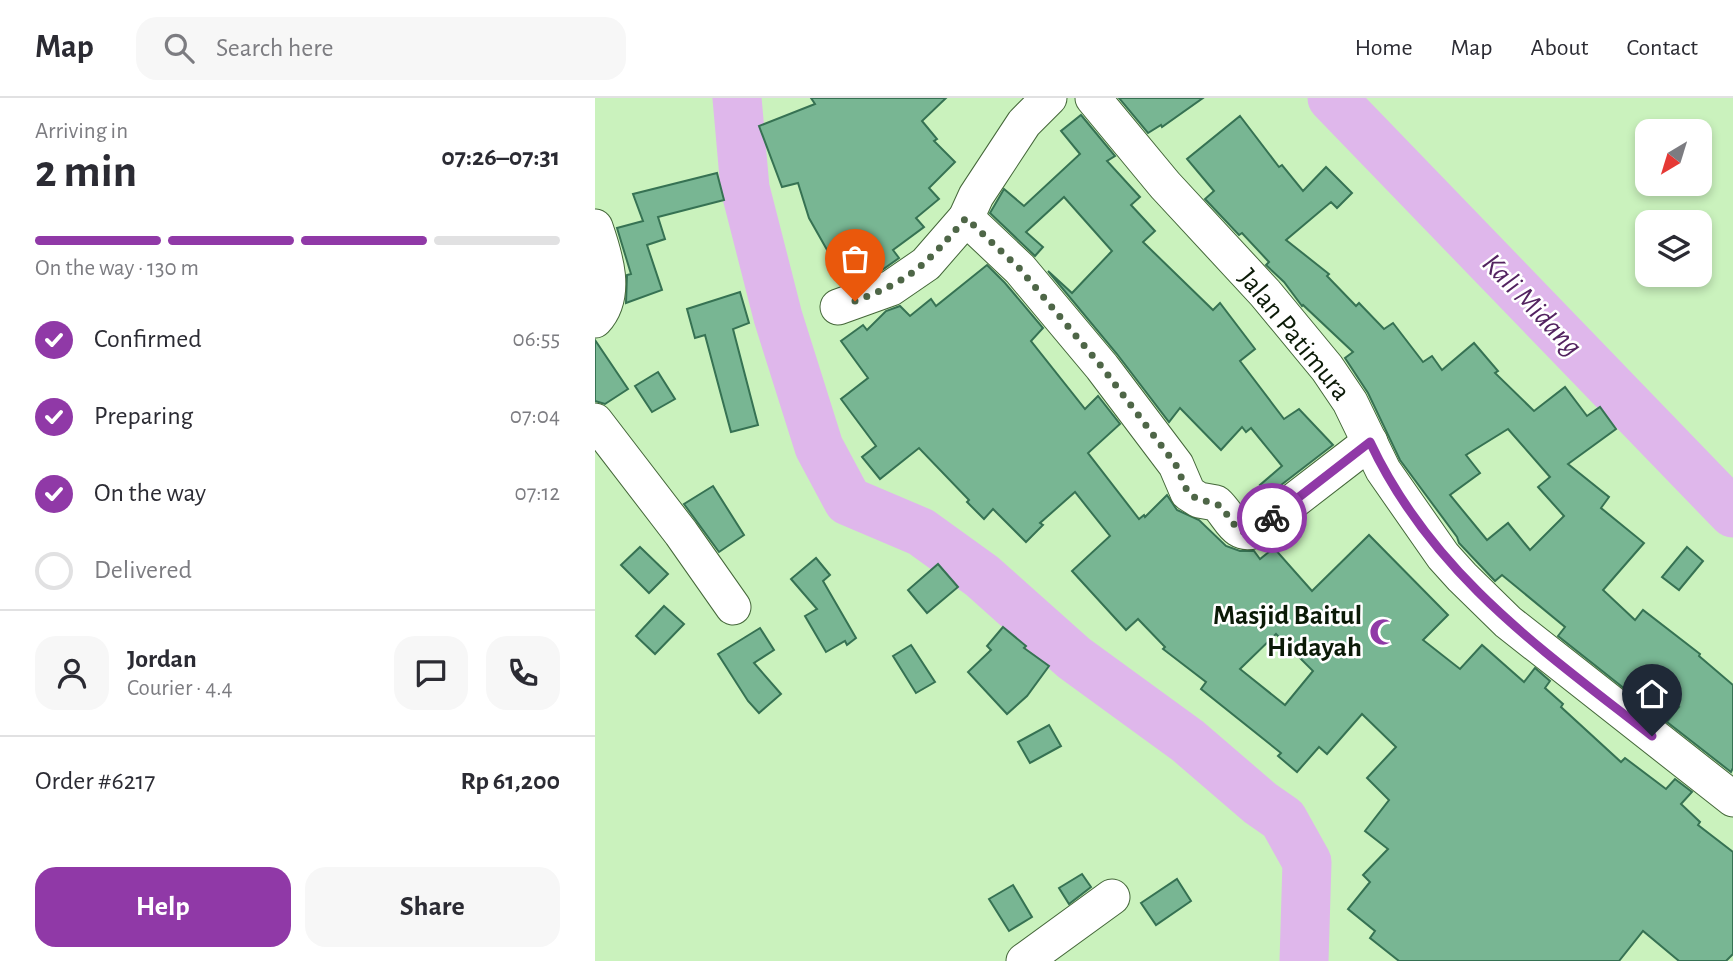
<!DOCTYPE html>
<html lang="en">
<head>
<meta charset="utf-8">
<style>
  body { margin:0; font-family:"Alegreya Sans",sans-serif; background:#f7f7f7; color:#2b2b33; height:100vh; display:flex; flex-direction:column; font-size:26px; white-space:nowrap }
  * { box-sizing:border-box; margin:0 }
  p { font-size:23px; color:#7c7c81 }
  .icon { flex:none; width:38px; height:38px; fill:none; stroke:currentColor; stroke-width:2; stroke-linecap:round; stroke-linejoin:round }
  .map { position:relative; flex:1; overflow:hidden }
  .side { display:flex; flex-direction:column; background:#fff; width:595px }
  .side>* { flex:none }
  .needle { width:46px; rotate:218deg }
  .buttons { position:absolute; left:1040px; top:21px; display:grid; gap:14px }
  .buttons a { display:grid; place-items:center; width:77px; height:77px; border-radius:14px; background:#fff; box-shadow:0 4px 10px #0003; font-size:35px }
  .pin { position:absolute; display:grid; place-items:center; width:60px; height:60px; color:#fff; margin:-72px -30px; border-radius:50% 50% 50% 0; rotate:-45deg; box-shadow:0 0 7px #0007 }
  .pin .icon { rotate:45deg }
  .courier { position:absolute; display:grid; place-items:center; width:70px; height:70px; margin:-35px; border:5px solid #9039a7; border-radius:50%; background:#fff; color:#222; box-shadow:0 2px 9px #0007 }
  .head em { font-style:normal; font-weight:700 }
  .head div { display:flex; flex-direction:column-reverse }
  .head { display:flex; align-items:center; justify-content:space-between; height:119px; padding:0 35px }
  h1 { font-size:46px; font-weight:700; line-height:52px }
  .bar { display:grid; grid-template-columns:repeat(4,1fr); gap:10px 7px; align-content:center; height:84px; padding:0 35px }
  .bar i { height:9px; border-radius:5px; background:#e1e1e2 }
  .bar .on { background:#9039a7 }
  .bar p { grid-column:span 4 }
  .line { display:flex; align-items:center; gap:18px; padding:0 35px; border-top:2px solid #e1e1e2 }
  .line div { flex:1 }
  .round { display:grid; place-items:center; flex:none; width:74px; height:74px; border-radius:21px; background:#f7f7f7 }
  ol { padding:0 35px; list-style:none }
  li { display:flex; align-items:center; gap:21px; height:77px }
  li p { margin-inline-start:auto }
  li .icon { padding:7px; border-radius:50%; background:#9039a7; color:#fff; stroke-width:4 }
  li:last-child { color:#7c7c81 }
  li i { width:38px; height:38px; border:4px solid #e1e1e2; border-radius:50% }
  .primary-button { display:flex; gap:14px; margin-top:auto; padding:14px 35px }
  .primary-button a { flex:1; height:80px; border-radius:21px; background:#9039a7; color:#fff; font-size:28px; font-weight:700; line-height:80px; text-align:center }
  .primary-button a+a { background:#f7f7f7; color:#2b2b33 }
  header { display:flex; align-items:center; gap:42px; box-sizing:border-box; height:98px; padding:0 35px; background:#fff; border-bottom:2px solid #e1e1e2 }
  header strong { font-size:33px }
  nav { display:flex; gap:38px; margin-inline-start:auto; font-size:24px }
  .search { width:490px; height:63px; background:#f7f7f7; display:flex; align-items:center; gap:18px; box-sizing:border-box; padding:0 24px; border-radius:21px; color:#7c7c81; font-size:26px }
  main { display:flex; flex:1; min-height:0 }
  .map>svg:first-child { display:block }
</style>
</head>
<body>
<header>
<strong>Map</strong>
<div class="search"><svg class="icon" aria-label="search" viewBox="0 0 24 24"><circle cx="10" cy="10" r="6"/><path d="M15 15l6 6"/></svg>Search here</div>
<nav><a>Home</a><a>Map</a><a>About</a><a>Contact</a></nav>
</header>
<main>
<section class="side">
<div class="head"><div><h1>2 min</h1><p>Arriving in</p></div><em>07:26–07:31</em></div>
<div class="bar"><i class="on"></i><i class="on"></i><i class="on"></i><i></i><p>On the way · 130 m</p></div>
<ol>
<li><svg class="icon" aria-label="check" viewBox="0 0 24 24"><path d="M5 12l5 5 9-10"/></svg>Confirmed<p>06:55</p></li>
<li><svg class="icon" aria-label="check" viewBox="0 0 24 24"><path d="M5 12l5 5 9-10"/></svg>Preparing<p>07:04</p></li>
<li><svg class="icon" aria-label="check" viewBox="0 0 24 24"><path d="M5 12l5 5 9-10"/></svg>On the way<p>07:12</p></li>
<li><i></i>Delivered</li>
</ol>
<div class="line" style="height:126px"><a class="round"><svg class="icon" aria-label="person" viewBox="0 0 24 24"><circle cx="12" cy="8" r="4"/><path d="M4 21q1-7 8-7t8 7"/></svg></a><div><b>Jordan</b><p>Courier · 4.4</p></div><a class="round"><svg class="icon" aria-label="chat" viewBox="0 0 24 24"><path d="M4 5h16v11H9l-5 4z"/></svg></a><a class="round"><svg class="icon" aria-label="phone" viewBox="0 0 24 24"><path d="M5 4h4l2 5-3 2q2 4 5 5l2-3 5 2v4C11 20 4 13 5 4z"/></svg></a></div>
<div class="line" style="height:91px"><div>Order #6217</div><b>Rp 61,200</b></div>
<div class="primary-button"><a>Help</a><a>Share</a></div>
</section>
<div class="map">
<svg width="1138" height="863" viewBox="0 0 1138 863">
  <rect width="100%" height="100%" fill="#caf2bd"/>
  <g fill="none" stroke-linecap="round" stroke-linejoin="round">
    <!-- river -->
    <g stroke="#dfb7eb" stroke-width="49">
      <polyline points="142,0 150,90 183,219 224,349 253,403 326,434 387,478 479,560 593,643 665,705 688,721 712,764 709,863"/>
      <polyline points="737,0 1138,415"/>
    </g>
  </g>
  <!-- building -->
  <g fill="#78b693" stroke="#367253" stroke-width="2" fill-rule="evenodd">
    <polygon points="216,0 351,0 327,23 342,41 339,43 360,64 334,90 344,101 321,120 329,129 298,152 304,160 287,172 284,173 271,156 244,173 214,120 203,85 187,89 164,28 220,6"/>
    <polygon points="524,0 608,0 567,29 566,27 553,35"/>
    <polygon points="486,17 520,58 512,63 545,99 536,107 560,133 548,144 618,212 625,205 660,251 645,263 689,321 704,311 738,347 673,397 665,387 687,368 656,330 651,334 647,329 626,352 585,310 574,324 522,256 453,173 477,195 517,153 469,99 431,134 448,149 440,158 395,115 409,91 429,108 485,56 466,33"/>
    <path d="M645,18L684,69L687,67L708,93L731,69L757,95L742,110L736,104L691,142L734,176L732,178L761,208L764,205L789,231L798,225L828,264L837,258L847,272L879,245L903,273L900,275L939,313L970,289L992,318L1005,309L1021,331L973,366L1014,399L1006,410L1049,445L1008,492L1040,522L1048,512L1105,556L1104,558L1138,587V670L1136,674L1072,624L1084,609L1046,581L1035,595L963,538L970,529L907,477L900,483L864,445L862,439L805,362L773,295L750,260L758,254L708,207L707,208L689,184L671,167L674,164L647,135L644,137L610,101L619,93L592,61ZM913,331L955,379L943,389L969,418L935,452L913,425L892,442L855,397L885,375L871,357Z"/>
    <polygon points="122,75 129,102 63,119 70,141 52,147 67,192 31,205 32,177 36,176 22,130 48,123 38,96"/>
    <path d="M392,167L410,185L448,230L436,243L490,311L503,298L525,326L493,355L544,421L549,417L550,419L572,397L582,412L604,422L631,448L645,453H659L665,461L679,450L717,493L774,437L853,517L828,542L865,571L887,547L929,584L940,570L955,583L950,590L968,606L966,609L1026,664L1030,660L1071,691L1080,681L1097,694L1086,706L1105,724L1103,727L1138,754V856L1131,863H1084L1048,833L1024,863H804L775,840L780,833L753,811L775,784L768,777L793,751L770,733L794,702L772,680L801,649L767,616L732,656L724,649L702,674L683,658L686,655L606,591L611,584L568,551L570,549L543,521L531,532L477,473L515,438L480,394L445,425L448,427L431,444L398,411L389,421L372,404L374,402L324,350L285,381L267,359L281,348L246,301L273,280L246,243L268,227L272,232L291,213L305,208L315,218L336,201L341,208ZM681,536L718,573L690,607L645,571Z"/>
    <polygon points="145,194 154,225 138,231 163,327 136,334 110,237 100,240 92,211"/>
    <polygon points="0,242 33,291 10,306 0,303"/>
    <polygon points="63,274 80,301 57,314 40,288"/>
    <polygon points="118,388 149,437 124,454 89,406"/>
    <polygon points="45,449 73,476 54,495 26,467"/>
    <polygon points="1092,449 1108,463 1084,492 1067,479"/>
    <polygon points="221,460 235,477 228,483 261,540 252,547 250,543 231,554 210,518 222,511 196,481"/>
    <polygon points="343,466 363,489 332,515 313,492"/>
    <polygon points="69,508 89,526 60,556 41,538"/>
    <polygon points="408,529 431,548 429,550 454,568 432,598 412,616 373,574 396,552 392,548"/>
    <polygon points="165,530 179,552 159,565 186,596 164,615 153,603 123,556"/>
    <polygon points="316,547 340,584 321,595 298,558"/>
    <polygon points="454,627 466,648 435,665 423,644"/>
    <polygon points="487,776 496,789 474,806 464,790"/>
    <polygon points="582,781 596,803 561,827 546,805"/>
    <polygon points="418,787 437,819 414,833 394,801"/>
  </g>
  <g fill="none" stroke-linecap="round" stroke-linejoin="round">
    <defs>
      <g id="minor">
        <polyline points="498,0 570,87 670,195 732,270 755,304 788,372 848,458 867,479 913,524 1138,701"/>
        <path d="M371,120L425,171L507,269L581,367L593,395L604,402L621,405C635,417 639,440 661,432L775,344"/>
        <path d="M0,129C10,158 23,197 0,222"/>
        <polyline points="243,209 296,190 331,166 371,120 381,98 429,25 454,0"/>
        <polyline points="0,323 86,435 138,509"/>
        <polyline points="429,863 517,799"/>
      </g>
    </defs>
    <!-- minor casing -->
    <use href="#minor" stroke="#446739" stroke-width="37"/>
    <!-- minor -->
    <use href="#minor" stroke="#fff" stroke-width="35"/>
  </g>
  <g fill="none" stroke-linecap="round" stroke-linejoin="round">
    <!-- done -->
    <path stroke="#4e6647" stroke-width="7" stroke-dasharray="0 12.6" d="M260,203C319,181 331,166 371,120L425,171L507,269L581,367L593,395L604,402L621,405C646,426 638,450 677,420"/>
    <!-- route -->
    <path stroke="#9039a7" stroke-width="9" d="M677,420L775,344C837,476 946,551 1057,638"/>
  </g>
  <!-- icons -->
  <defs>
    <symbol id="mosque-bare" viewBox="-9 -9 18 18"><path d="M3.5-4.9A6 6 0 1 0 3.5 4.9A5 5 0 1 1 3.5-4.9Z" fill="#9039a7" stroke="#fff" stroke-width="2.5" paint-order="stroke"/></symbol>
  </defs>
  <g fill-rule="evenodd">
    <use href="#mosque-bare" x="769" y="515" width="38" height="38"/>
  </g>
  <g text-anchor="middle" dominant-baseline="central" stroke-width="5" stroke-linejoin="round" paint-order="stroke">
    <!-- street labels -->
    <g font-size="28" fill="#0b1a07" stroke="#fff">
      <text transform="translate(699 237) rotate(51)">Jalan Patimura</text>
    </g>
    <!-- poi labels -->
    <g font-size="28" font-weight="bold" fill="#0b1a07" stroke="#fff" text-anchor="end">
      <text x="767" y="518">Masjid Baitul<tspan x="767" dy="32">Hidayah</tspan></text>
    </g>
    <!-- water labels -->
    <g font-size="30" font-style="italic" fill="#532360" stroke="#fff">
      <text transform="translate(937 207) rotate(46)">Kali Midang</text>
    </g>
  </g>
</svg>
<div class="buttons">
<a><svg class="needle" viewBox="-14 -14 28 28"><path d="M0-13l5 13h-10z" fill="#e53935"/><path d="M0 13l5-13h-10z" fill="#7c7c81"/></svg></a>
<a><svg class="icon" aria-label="layers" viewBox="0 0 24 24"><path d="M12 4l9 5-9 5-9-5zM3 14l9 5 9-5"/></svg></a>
</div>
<div class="pin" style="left:260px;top:203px;background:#ea580c"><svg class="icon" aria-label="bag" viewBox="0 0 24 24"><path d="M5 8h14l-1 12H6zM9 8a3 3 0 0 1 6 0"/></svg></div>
<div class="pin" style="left:1057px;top:638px;background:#1f2937"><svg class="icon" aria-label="home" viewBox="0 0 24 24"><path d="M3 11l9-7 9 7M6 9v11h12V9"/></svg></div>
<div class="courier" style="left:677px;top:420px"><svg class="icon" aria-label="bike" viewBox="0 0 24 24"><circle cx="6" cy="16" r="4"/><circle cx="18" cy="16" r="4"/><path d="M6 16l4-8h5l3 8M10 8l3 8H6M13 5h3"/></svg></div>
</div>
</main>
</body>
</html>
